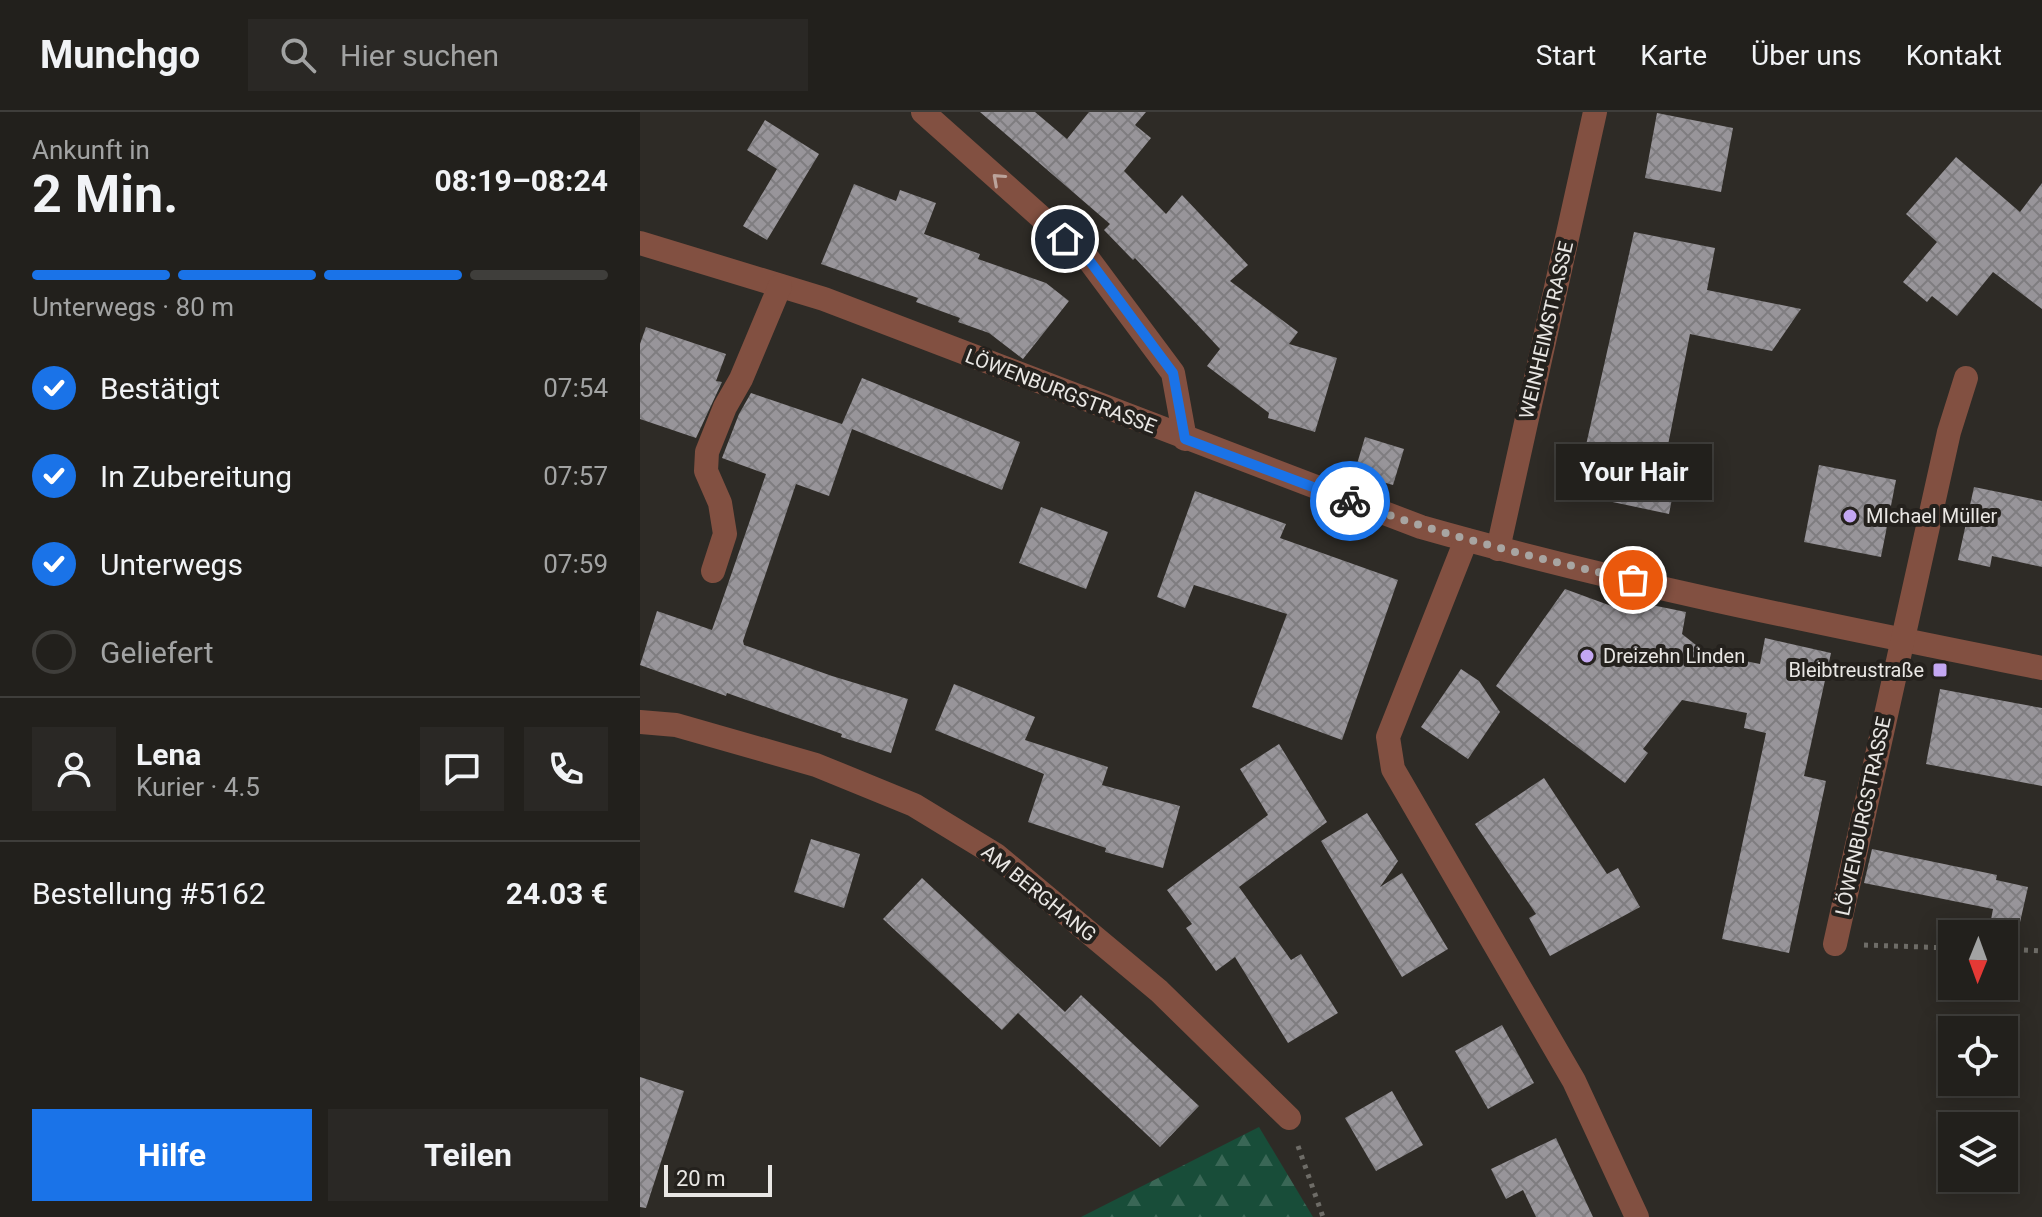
<!DOCTYPE html>
<html lang="de">
<head>
<meta charset="utf-8">
<style>
  body { margin:0; font-family:Roboto,sans-serif; background:#2a2825; color:#f1f3f6; height:100vh; display:flex; flex-direction:column; font-size:30px; white-space:nowrap }
  * { box-sizing:border-box; margin:0 }
  p { font-size:26px; color:#a2a3a3 }
  .icon { flex:none; width:44px; height:44px; fill:none; stroke:currentColor; stroke-width:2; stroke-linecap:round; stroke-linejoin:round }
  .map { position:relative; flex:1; overflow:hidden }
  .drawer { display:flex; flex-direction:column; background:#22201c; width:640px }
  .drawer>* { flex:none }
  .needle { width:52px; rotate:181deg }
  .buttons { position:absolute; left:1298px; top:808px; display:grid; gap:16px }
  .buttons a { display:grid; place-items:center; width:80px; height:80px; border-radius:0px; background:#22201c; box-shadow:0 4px 20px #0003,0 0 0 2px #3f3e3b; font-size:40px }
  .scale { position:absolute; left:24px; bottom:20px; width:108px; box-sizing:border-box; padding-left:8px; border:4px solid #e9e7e4; border-top:0; font-size:22px; line-height:28px; white-space:nowrap; color:#e9e7e4; -webkit-text-stroke:6px #24211d; paint-order:stroke }
  .pin { position:absolute; display:grid; place-items:center; width:68px; height:68px; color:#fff; margin:-34px; border:4px solid #fff; border-radius:50%; box-shadow:0 2px 8px #0007 }
  .courier { position:absolute; display:grid; place-items:center; width:80px; height:80px; margin:-40px; border:6px solid #1a73e8; border-radius:50%; background:#fff; color:#222; box-shadow:0 2px 10px #0007 }
  .bubble { position:absolute; height:56px; border-radius:0px; background:#22201c; box-shadow:0 4px 20px #0003,0 0 0 2px #3f3e3b; font-size:26px; font-weight:700; line-height:56px; text-align:center }
  .headline em { font-style:normal; font-weight:700 }
  .headline div { display:flex; flex-direction:column-reverse }
  .headline { display:flex; align-items:center; justify-content:space-between; height:136px; padding:0 32px }
  h1 { font-size:52px; font-weight:700; line-height:60px }
  .bar { display:grid; grid-template-columns:repeat(4,1fr); gap:12px 8px; align-content:center; height:96px; padding:0 32px }
  .bar i { height:10px; border-radius:6px; background:#3f3e3b }
  .bar .selected { background:#1a73e8 }
  .bar p { grid-column:span 4 }
  .line { display:flex; align-items:center; gap:20px; padding:0 32px; border-top:2px solid #3f3e3b }
  .line div { flex:1 }
  .round { display:grid; place-items:center; flex:none; width:84px; height:84px; border-radius:0px; background:#2a2825 }
  ol { padding:0 32px; list-style:none }
  li { display:flex; align-items:center; gap:24px; height:88px }
  li p { margin-inline-start:auto }
  li .icon { padding:8px; border-radius:50%; background:#1a73e8; color:#fff; stroke-width:4 }
  li:last-child { color:#a2a3a3 }
  li i { width:44px; height:44px; border:4px solid #3f3e3b; border-radius:50% }
  .primary-button { display:flex; gap:16px; margin-top:auto; padding:16px 32px }
  .primary-button a { flex:1; height:92px; border-radius:0px; background:#1a73e8; color:#fff; font-size:32px; font-weight:700; line-height:92px; text-align:center }
  .primary-button a+a { background:#2a2825; color:#f1f3f6 }
  header { display:flex; align-items:center; gap:48px; box-sizing:border-box; height:112px; padding:0 40px; background:#22201c; border-bottom:2px solid #3f3e3b }
  header strong { font-size:38px }
  nav { display:flex; gap:44px; margin-inline-start:auto; font-size:28px }
  .search { width:560px; height:72px; background:#2a2825; display:flex; align-items:center; gap:20px; box-sizing:border-box; padding:0 28px; border-radius:0px; color:#a2a3a3; font-size:30px }
  main { display:flex; flex:1; min-height:0 }
  .map>svg:first-child { display:block }
</style>
</head>
<body>
<header>
<strong>Munchgo</strong>
<div class="search"><svg class="icon" aria-label="search" viewBox="0 0 24 24"><circle cx="10" cy="10" r="6"/><path d="M15 15l6 6"/></svg>Hier suchen</div>
<nav><a>Start</a><a>Karte</a><a>Über uns</a><a>Kontakt</a></nav>
</header>
<main>
<section class="drawer">
<div class="headline"><div><h1>2 Min.</h1><p>Ankunft in</p></div><em>08:19–08:24</em></div>
<div class="bar"><i class="selected"></i><i class="selected"></i><i class="selected"></i><i></i><p>Unterwegs · 80 m</p></div>
<ol>
<li><svg class="icon" aria-label="check" viewBox="0 0 24 24"><path d="M5 12l5 5 9-10"/></svg>Bestätigt<p>07:54</p></li>
<li><svg class="icon" aria-label="check" viewBox="0 0 24 24"><path d="M5 12l5 5 9-10"/></svg>In Zubereitung<p>07:57</p></li>
<li><svg class="icon" aria-label="check" viewBox="0 0 24 24"><path d="M5 12l5 5 9-10"/></svg>Unterwegs<p>07:59</p></li>
<li><i></i>Geliefert</li>
</ol>
<div class="line" style="height:144px"><a class="round"><svg class="icon" aria-label="person" viewBox="0 0 24 24"><circle cx="12" cy="8" r="4"/><path d="M4 21q1-7 8-7t8 7"/></svg></a><div><b>Lena</b><p>Kurier · 4.5</p></div><a class="round"><svg class="icon" aria-label="chat" viewBox="0 0 24 24"><path d="M4 5h16v11H9l-5 4z"/></svg></a><a class="round"><svg class="icon" aria-label="phone" viewBox="0 0 24 24"><path d="M5 4h4l2 5-3 2q2 4 5 5l2-3 5 2v4C11 20 4 13 5 4z"/></svg></a></div>
<div class="line" style="height:104px"><div>Bestellung #5162</div><b>24.03 €</b></div>
<div class="primary-button"><a>Hilfe</a><a>Teilen</a></div>
</section>
<div class="map">
<svg width="1402" height="1105" viewBox="0 0 1402 1105">
  <defs>
    <pattern id="forest-firs" width="22" height="20" patternUnits="userSpaceOnUse" patternTransform="scale(2)"><rect width="22" height="20" fill="#184d39"/><path d="M5 1l3.5 6h-7zM16 11l3.5 6h-7z" fill="#3a6756"/></pattern>
    <pattern id="building-cross-hatch" width="8" height="8" patternUnits="userSpaceOnUse" patternTransform="scale(2)"><rect width="8" height="8" fill="#98959a"/><path d="M0 0l8 8M0 8l8-8" fill="none" stroke="#7f7d80"/></pattern>
  </defs>
  <rect width="100%" height="100%" fill="#2e2b26"/>
  <!-- forest -->
  <polygon fill="url(#forest-firs)" points="619,1015 673,1105 441,1105"/>
  <!-- building -->
  <g fill="url(#building-cross-hatch)">
    <polygon points="340,0 395,0 427,27 449,0 506,0 495,13 511,26 484,59 526,102 542,83 608,153 590,169 658,220 649,232 697,246 675,320 628,306 629,301 567,254 580,237 495,146 493,148 464,118 470,112"/>
    <polygon points="1017,1 1093,16 1081,80 1005,66"/>
    <polygon points="125,8 179,42 127,128 103,114 137,57 107,38"/>
    <polygon points="1316,45 1380,100 1402,71 1402,197 1353,160 1317,204 1292,184 1287,190 1263,170 1297,130 1266,102"/>
    <polygon points="214,72 256,89 260,78 296,91 284,122 340,142 338,147 406,171 429,189 383,247 349,221 318,210 320,206 276,190 278,186 181,152"/>
    <polygon points="994,120 1075,136 1067,178 1161,197 1132,239 1050,222 1027,338 1041,341 1029,402 935,382"/>
    <polygon points="6,215 86,242 76,269 82,270 56,326 0,307 0,232"/>
    <polygon points="222,266 380,330 362,378 212,317 189,384 156,372 103,529 104,533 192,564 268,587 251,641 201,625 202,622 87,581 86,584 0,553 17,499 72,518 126,362 82,346 99,302 111,281 202,312"/>
    <polygon points="725,325 764,337 753,373 714,362"/>
    <polygon points="1179,353 1256,368 1241,445 1164,430"/>
    <polygon points="1334,375 1402,389 1402,455 1352,444 1350,455 1318,448"/>
    <polygon points="555,379 646,412 640,426 758,468 702,628 612,595 647,502 554,473 545,496 517,485"/>
    <polygon points="401,395 468,420 446,477 379,451"/>
    <polygon points="925,477 985,499 987,488 1046,500 1042,522 1066,541 1120,552 1125,526 1191,541 1164,664 1186,669 1149,841 1082,827 1126,621 1104,616 1107,601 1042,588 1003,637 1008,641 985,671 856,574"/>
    <polygon points="821,557 839,569 860,600 828,647 781,615"/>
    <polygon points="314,572 395,605 385,628 468,655 462,673 540,694 523,756 465,740 466,736 388,710 404,662 295,618"/>
    <polygon points="1300,577 1402,596 1402,674 1286,652"/>
    <polygon points="639,632 687,710 599,775 651,848 661,842 698,901 648,931 595,845 576,859 546,816 552,812 527,778 628,703 600,657"/>
    <polygon points="904,666 967,762 978,756 1000,795 910,844 889,806 896,802 835,712"/>
    <polygon points="727,701 758,749 740,775 762,761 808,837 762,865 681,729"/>
    <polygon points="171,727 220,742 204,796 154,780"/>
    <polygon points="1232,737 1357,763 1356,768 1388,775 1378,819 1350,813 1353,797 1224,771"/>
    <polygon points="282,766 425,900 441,883 559,994 520,1035 378,901 362,918 243,807"/>
    <polygon points="862,913 894,971 848,997 815,939"/>
    <polygon points="0,965 44,979 6,1096 0,1095"/>
    <polygon points="752,979 783,1033 736,1059 705,1006"/>
    <polygon points="916,1026 953,1105 896,1105 883,1078 866,1087 851,1057"/>
  </g>
  <g fill="none" stroke-linecap="round" stroke-linejoin="round">
    <!-- path -->
    <g stroke="#6e6c67" stroke-width="5" stroke-dasharray="4 6" stroke-linecap="butt">
      <polyline points="1224,833 1312,836"/>
      <polyline points="1364,837 1402,839"/>
      <polyline points="658,1034 683,1105"/>
    </g>
    <!-- minor -->
    <g stroke="#825041" stroke-width="24">
      <polyline points="283,0 449,148 533,261 545,327"/>
      <path d="M0,131L184,187L781,415C985,473 1194,514 1402,556"/>
      <polyline points="826,428 748,625 753,657 934,969 997,1105"/>
      <polyline points="858,437 955,0"/>
      <polyline points="73,459 85,422 80,391 66,359 67,340 85,295 101,267 140,174"/>
      <polyline points="0,610 36,613 176,653 274,693 356,743 519,879 649,1006"/>
      <polyline points="1195,832 1309,320 1326,266"/>
    </g>
  </g>
  <!-- one-way arrows -->
  <defs><path id="oneway-chevron" d="M-2-3.5L2.5 0L-2 3.5" fill="none" stroke-width="1.6" stroke-linecap="round" stroke-linejoin="round" transform="scale(2)"/></defs>
  <use stroke="#bba39b" href="#oneway-chevron" transform="translate(358 67) rotate(-138)"/>
  <g fill="none" stroke-linecap="round" stroke-linejoin="round">
    <!-- done -->
    <path stroke="#a8a5a2" stroke-width="8" stroke-dasharray="0 14.4" d="M710,389C802,424 897,446 993,468"/>
    <!-- route -->
    <polyline stroke="#1a73e8" stroke-width="10" points="425,127 449,148 533,261 545,327 710,389"/>
  </g>
  <!-- markers -->
  <g fill="#c3a7f2" stroke="#24211d" stroke-width="3">
    <circle cx="1210" cy="404" r="8"/>
    <circle cx="947" cy="544" r="8"/>
    <rect x="1292" y="550" width="16" height="16" rx="4"/>
  </g>
  <g text-anchor="middle" dominant-baseline="central" stroke-width="8" stroke-linejoin="round" paint-order="stroke">
    <!-- street labels -->
    <g font-size="20" fill="#e9e7e4" stroke="#24211d">
      <text transform="translate(906 218) rotate(-77)">WEINHEIMSTRASSE</text>
      <text transform="translate(421 279) rotate(21)">LÖWENBURGSTRASSE</text>
      <text transform="translate(1223 704) rotate(-78)">LÖWENBURGSTRASSE</text>
      <text transform="translate(399 781) rotate(39)">AM BERGHANG</text>
    </g>
    <!-- poi labels -->
    <g font-size="20" fill="#e9e7e4" stroke="#24211d" text-anchor="start">
      <text x="1226" y="404">MIchael Müller</text>
      <text x="963" y="544">Dreizehn Linden</text>
      <text x="1284" y="558" text-anchor="end">Bleibtreustraße</text>
    </g>
  </g>
</svg>
<div class="buttons">
<a><svg class="needle" viewBox="-14 -14 28 28"><path d="M0-13l5 13h-10z" fill="#e53935"/><path d="M0 13l5-13h-10z" fill="#a2a3a3"/></svg></a>
<a><svg class="icon" aria-label="locate" viewBox="0 0 24 24"><circle cx="12" cy="12" r="6"/><path d="M12 2v4M12 18v4M2 12h4M18 12h4"/></svg></a>
<a><svg class="icon" aria-label="layers" viewBox="0 0 24 24"><path d="M12 4l9 5-9 5-9-5zM3 14l9 5 9-5"/></svg></a>
</div>
<div class="scale">20 m</div>
<div class="pin" style="left:993px;top:468px;background:#ea580c"><svg class="icon" aria-label="bag" viewBox="0 0 24 24"><path d="M5 8h14l-1 12H6zM9 8a3 3 0 0 1 6 0"/></svg></div>
<div class="pin" style="left:425px;top:127px;background:#1f2937"><svg class="icon" aria-label="home" viewBox="0 0 24 24"><path d="M3 11l9-7 9 7M6 9v11h12V9"/></svg></div>
<div class="courier" style="left:710px;top:389px"><svg class="icon" aria-label="bike" viewBox="0 0 24 24"><circle cx="6" cy="16" r="4"/><circle cx="18" cy="16" r="4"/><path d="M6 16l4-8h5l3 8M10 8l3 8H6M13 5h3"/></svg></div>
<div class="bubble" style="left:916px;top:332px;width:156px">Your Hair</div>
</div>
</main>
</body>
</html>
